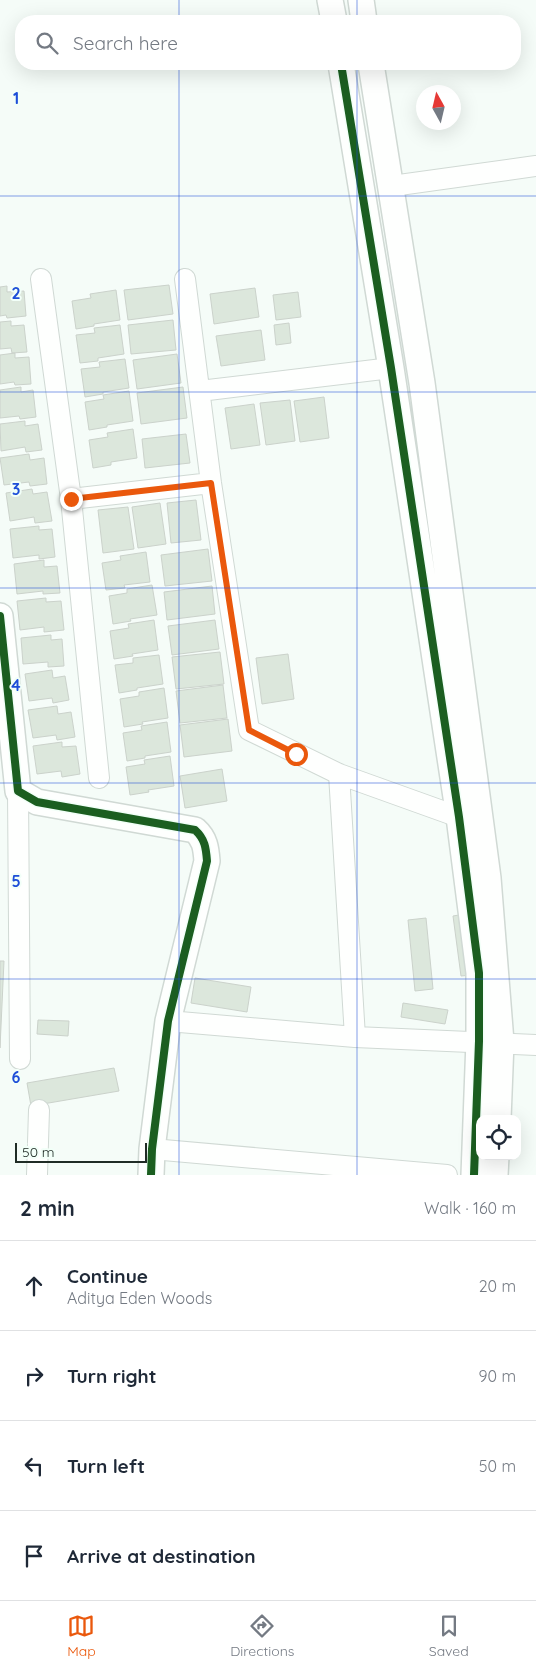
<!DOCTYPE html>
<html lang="en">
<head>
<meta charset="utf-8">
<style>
  :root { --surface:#fff; --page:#f2f2f3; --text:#1f2937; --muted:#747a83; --line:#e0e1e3; --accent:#ea580c }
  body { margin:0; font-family:Quicksand,sans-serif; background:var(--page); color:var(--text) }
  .controls { position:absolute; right:15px; bottom:15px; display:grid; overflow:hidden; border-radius:10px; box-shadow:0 5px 20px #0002 }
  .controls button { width:45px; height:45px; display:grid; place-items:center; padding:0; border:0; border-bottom:1px solid var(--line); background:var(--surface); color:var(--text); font:25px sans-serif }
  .compass { position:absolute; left:416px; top:85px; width:45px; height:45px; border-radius:50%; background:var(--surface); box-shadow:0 5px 20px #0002; rotate:352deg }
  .scale { position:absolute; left:15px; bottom:12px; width:132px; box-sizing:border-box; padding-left:5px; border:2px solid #202c26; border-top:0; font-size:14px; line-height:18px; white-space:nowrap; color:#202c26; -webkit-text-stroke:4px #f2fff8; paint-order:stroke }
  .stop { position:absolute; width:15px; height:15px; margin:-11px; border:4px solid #ea580c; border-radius:50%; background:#fff }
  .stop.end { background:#ea580c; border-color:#fff; box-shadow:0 1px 5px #0008 }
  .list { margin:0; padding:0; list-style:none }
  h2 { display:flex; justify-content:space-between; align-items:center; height:65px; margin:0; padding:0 20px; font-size:21px }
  h2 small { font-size:16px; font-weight:400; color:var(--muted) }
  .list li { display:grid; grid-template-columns:32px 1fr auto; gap:15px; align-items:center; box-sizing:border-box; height:90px; padding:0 20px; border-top:1px solid var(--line) }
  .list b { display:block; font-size:19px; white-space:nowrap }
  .list p { margin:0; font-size:16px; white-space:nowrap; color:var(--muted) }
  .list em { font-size:16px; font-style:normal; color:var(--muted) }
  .icon { flex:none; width:28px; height:28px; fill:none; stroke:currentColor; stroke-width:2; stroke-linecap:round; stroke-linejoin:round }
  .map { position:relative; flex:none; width:536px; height:1175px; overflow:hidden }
  .search { position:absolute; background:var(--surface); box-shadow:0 5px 20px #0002; left:15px; right:15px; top:15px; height:55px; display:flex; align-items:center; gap:12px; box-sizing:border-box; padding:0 18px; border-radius:20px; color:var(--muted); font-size:19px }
  .sheet { height:425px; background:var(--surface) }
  nav { display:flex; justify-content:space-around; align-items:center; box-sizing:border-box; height:70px; border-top:1px solid var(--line); background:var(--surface); font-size:14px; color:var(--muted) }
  nav a { display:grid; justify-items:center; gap:2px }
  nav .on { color:var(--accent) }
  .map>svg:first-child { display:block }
</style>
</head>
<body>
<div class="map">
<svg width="536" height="1175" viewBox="0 0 536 1175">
  <rect width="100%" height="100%" fill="#f5fcf8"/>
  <path fill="#dce7dc" stroke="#cbd2cb" d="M169,285L173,314L128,320L124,290Z
    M7,286V292L24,291L26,316L7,318L6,315L0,316V287Z
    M255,288L259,317L214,324L210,294Z
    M116,290L120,320L94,324V326L76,329L72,301L91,298L90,294Z
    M298,292L301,317L276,320L273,295Z
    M173,320L176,350L131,354L128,325Z
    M11,321V326L24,325L27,352L12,353L11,348L0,349V322Z
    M289,323L291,343L276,345L274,325Z
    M120,325L124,354L98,358V361L80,363L76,335L95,333L94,328Z
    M261,330L265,360L221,366L216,336Z
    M15,353V358L29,357L31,384L15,385L14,382L0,384V355Z
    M177,354L181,383L137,389L133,360Z
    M125,359L129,388L103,392V394L85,397L81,369L100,367L99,362Z
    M21,387V392L33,390L36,417L20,419L19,416L0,418V390Z
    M183,387L187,418L141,424L137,393Z
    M129,391L133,421L107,425V427L89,430L85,402L104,399L103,395Z
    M324,397L329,438L300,442L294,401Z
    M290,400L295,441L266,445L260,403Z
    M254,404L260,445L231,449L225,408Z
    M25,421V426L38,424L42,450L26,452L25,447L1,451L0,424Z
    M133,429L137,458L111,462V465L93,468L89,440L108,437L107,433Z
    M186,434L190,463L145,468L142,439Z
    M29,454L30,460L44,458L47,484L30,486L29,482L4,485L0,458Z
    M32,489L33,494L47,492L52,521L35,523L34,517L10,521L6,493Z
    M196,500L201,540L171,543L167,503Z
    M160,503L166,544L138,548L132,507Z
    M128,507L134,549L103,553L98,510Z
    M39,526V530L52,529L55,557L39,559V555L13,558L10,529Z
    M208,549L212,581L165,586L161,555Z
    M146,552L150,582L124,585L125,588L106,590L102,563L121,560L120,556Z
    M44,560V567L57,566L60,593L43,594V591L17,594L14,564Z
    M152,585L157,615L130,619L131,621L113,624L109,596L127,593V589Z
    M212,586L215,614L167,620L164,592Z
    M46,598V602L61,601L64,630L44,632V627L20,630L17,601Z
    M154,620L158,650L132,654L133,656L114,659L110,631L129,628L128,624Z
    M215,620L219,649L172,655L168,626Z
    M51,635V640L62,639L64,666L48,667V662L23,664L21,638Z
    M220,652L224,684L176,689L172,657Z
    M288,654L294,699L262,704L256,658Z
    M159,655L163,684L137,688V690L119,693L115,665L133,663V658Z
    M52,670L53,678L65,676L69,700L53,703L52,698L29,701L25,674Z
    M223,685L227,718L180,723L176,691Z
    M164,688L168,718L142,722L143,724L124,727L120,699L139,696V692Z
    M57,706L58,714L71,712L75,737L57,740L56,735L33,738L28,710Z
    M228,719L232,751L184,757L180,725Z
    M167,722L171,752L145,756V758L127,761L123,733L142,730L141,726Z
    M62,742V747L76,746L80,774L62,777L61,771L37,774L33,746Z
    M170,756L174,786L148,790L149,792L130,795L126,767L145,764L144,760Z
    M222,769L227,801L185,808L180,776Z
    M465,914L472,975L461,976L453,916Z
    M426,918L433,989L415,991L408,920Z
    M0,961H4L0,1048Z
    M195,978L251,987L247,1012L191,1003Z
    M403,1003L448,1010L445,1024L401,1017Z
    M38,1020L69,1021L68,1036L37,1034Z
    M114,1068L119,1091L31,1106L27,1083Z"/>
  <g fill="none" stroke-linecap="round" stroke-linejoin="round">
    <g stroke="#d0d9d4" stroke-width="22">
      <path id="minor" d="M392,186L536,166
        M41,279L71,499L99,778
        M185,279L211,483L249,730L339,774L470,821
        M200,391L391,368
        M71,499L211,483
        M339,774L355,1037
        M18,791L20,1059
        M168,1021L355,1037L536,1045
        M152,1149L447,1175
        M37,1175L39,1110"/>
    </g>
    <g stroke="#d0d9d4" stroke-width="28">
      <path id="tertiary" d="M330,0L334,21
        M361,0L364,21
        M341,64L391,368L459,817L479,973V1041L474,1175
        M371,64L422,383L488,878L501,1042L498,1119
        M0,616L18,791L37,802L195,830C205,839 206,848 207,861L168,1021L152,1149L151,1175
        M495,1175L496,1156"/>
    </g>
    <use href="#minor" stroke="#fefffe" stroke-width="20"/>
    <use href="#tertiary" stroke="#fefffe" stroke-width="25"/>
    <g stroke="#f2fff8" stroke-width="11">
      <path id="cycleway" d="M341,64L391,368L459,817L479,973V1041L474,1175
        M0,616L18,791L37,802L195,830C205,839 206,848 207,861L168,1021L152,1149L151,1175"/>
    </g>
    <use href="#cycleway" stroke="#1b5e20" stroke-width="8"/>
  </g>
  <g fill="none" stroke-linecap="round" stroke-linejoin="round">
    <path stroke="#ea580c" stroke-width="6" d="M71,499L211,483L249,730L296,754"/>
  </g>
  <path fill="none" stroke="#1d4ed8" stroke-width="1" stroke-opacity="0.55" d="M179,0V21M357,0V21M179,64V1175M357,64V1175M0,196H536M0,392H536M0,588H536M0,783H536M0,979H536"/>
  <g font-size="16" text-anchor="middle" font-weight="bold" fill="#1d4ed8" stroke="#f2fff8" stroke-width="4" stroke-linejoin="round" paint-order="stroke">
    <text x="16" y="104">1</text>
    <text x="16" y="299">2</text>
    <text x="16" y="495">3</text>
    <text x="16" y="691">4</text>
    <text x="16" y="887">5</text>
    <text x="16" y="1083">6</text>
  </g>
</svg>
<div class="controls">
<button><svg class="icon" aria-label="locate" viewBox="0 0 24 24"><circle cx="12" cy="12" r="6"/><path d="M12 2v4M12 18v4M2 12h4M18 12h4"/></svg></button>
</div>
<svg class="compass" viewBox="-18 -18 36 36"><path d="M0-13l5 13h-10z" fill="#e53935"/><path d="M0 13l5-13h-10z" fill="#747a83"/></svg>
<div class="scale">50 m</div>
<div class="stop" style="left:296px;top:754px"></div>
<div class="stop end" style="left:71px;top:499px"></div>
<div class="search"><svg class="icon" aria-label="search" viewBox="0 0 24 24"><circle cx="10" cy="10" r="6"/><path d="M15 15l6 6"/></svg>Search here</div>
</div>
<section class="sheet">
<h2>2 min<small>Walk · 160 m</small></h2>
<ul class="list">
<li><svg class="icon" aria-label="ahead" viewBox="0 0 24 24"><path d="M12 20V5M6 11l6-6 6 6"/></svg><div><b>Continue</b><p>Aditya Eden Woods</p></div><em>20 m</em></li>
<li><svg class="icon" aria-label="right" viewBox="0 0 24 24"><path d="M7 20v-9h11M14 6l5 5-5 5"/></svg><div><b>Turn right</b></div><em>90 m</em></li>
<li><svg class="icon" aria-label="left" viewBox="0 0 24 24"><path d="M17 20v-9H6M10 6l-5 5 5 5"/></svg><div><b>Turn left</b></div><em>50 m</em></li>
<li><svg class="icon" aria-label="arrive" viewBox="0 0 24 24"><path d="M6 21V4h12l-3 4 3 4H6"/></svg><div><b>Arrive at destination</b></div></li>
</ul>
</section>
<nav>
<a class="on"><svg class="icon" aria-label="map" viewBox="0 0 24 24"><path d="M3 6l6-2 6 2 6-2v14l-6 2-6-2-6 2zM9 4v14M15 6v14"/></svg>Map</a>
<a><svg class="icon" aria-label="directions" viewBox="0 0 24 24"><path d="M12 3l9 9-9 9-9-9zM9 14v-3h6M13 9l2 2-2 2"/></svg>Directions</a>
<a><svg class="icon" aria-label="saved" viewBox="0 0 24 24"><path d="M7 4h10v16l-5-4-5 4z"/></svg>Saved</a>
</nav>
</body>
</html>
